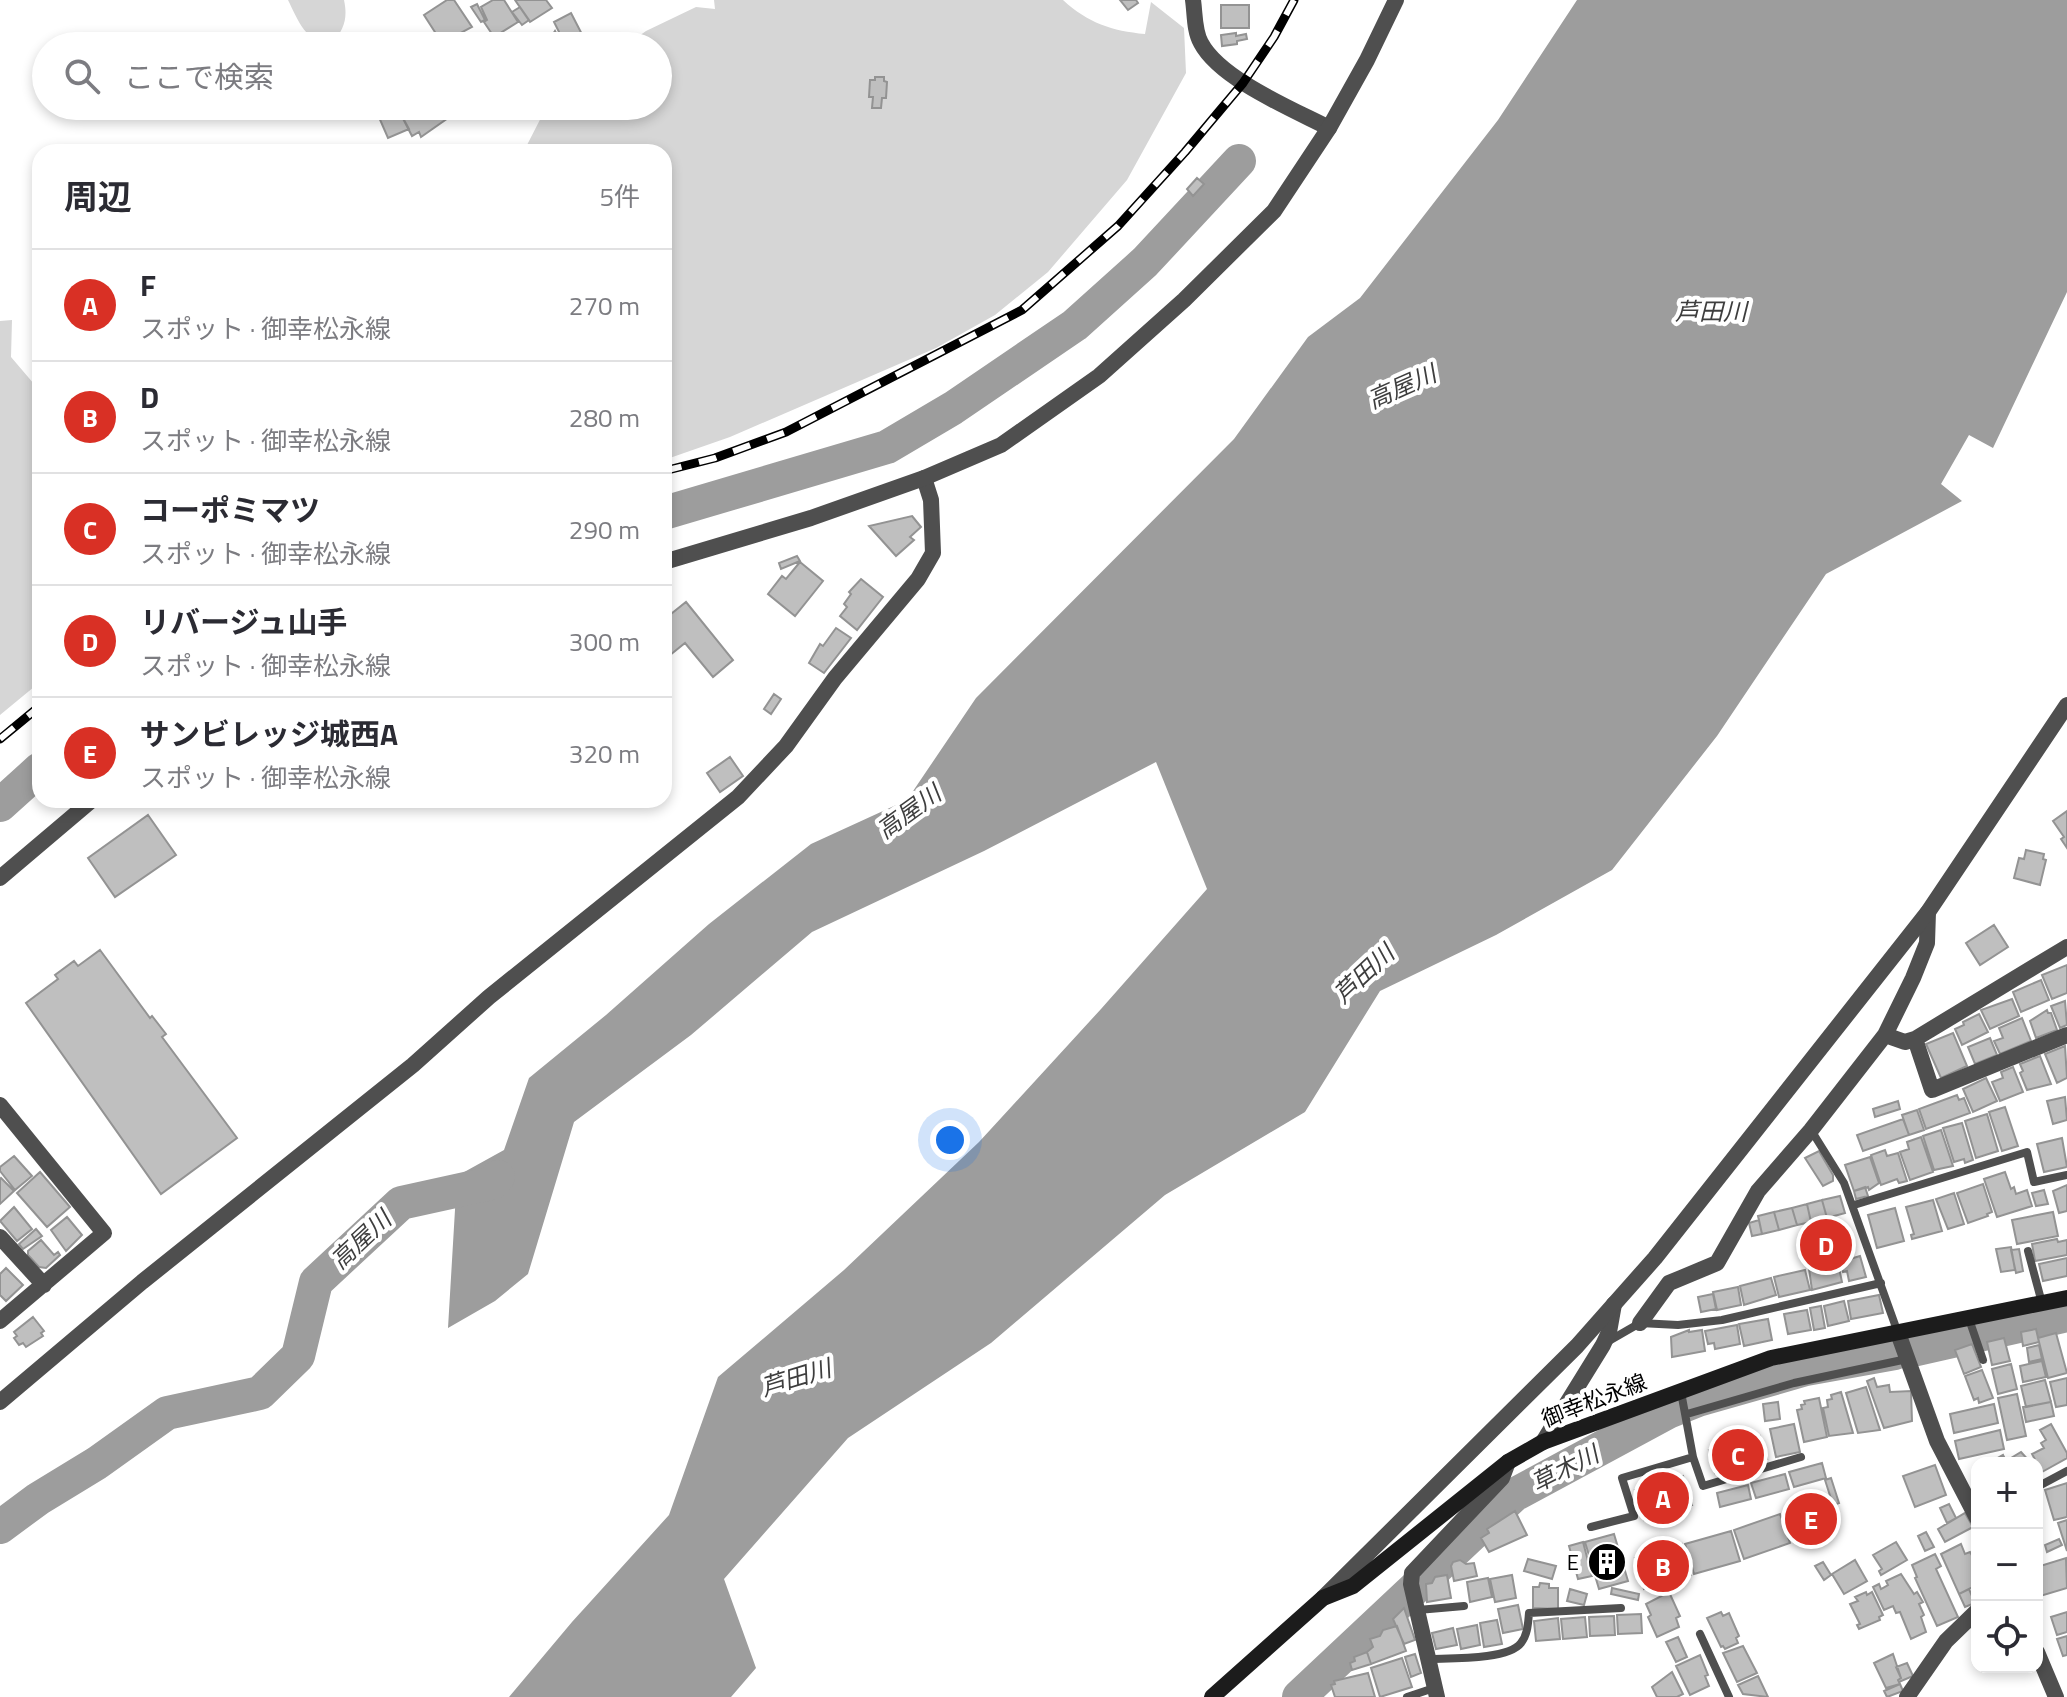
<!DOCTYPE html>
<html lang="ja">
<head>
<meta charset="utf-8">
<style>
  :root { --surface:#fff; --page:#f7f7f7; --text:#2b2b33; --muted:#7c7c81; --line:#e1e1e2; --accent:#d93025 }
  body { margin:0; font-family:"Titillium Web","Noto Sans JP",sans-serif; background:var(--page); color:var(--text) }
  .controls { position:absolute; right:24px; bottom:24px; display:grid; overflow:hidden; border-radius:16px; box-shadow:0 4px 12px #0003 }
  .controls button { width:72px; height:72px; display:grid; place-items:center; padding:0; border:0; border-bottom:2px solid var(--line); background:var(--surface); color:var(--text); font:40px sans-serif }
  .you { position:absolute; left:950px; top:1140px; width:28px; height:28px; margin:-20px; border:6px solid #fff; border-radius:50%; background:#1a73e8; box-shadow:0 0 0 12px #1a73e833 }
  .badge { display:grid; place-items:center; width:52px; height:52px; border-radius:50%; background:var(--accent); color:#fff; font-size:26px; font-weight:700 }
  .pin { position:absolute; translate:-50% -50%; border:4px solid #fff; box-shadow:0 2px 8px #0006 }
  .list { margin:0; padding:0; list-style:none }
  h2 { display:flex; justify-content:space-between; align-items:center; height:104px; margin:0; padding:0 32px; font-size:34px }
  h2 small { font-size:26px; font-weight:400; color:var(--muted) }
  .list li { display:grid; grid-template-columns:52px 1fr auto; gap:24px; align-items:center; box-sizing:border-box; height:112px; padding:0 32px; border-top:2px solid var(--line) }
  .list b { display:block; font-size:30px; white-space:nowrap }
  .list p { margin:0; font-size:26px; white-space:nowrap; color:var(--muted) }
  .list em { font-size:26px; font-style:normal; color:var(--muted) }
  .icon { flex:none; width:44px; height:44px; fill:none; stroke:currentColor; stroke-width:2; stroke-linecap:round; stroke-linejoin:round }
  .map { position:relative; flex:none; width:2067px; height:1697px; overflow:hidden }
  .search { position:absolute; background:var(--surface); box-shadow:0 4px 12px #0003; left:32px; top:32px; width:640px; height:88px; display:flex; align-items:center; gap:20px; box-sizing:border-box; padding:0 28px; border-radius:44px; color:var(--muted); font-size:30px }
  .panel { position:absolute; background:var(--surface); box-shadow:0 4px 12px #0003; left:32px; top:144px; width:640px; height:664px; border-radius:24px }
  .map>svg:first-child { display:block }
</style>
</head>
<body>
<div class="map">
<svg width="2067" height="1697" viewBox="0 0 2067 1697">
  <rect width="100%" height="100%" fill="#fff"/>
  <path fill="#d6d6d6" d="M288,0H344C348,19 344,29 332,44C306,44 298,20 288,0Z
    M714,0H1063C1088,23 1112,31 1145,34L1151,2L1184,28L1186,73L1127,180L1048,272L995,315L936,348L730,437L664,460V152H466L527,145L547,106H658V46H625L646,31L696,7L715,9Z
    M12,320L11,357L40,391V682L0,715V321Z"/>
  <path fill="#9d9d9d" d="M1577,0H2067V292L1993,448L1969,435L1941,484L1962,501L1826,574L1717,736L1612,870L1496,935L1380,991L1305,1112L1165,1195L991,1343L848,1438L724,1579L756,1668L731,1697H509L572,1622L669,1515L718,1377L844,1270L979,1142L1101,1009L1207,889L1156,762L984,851L812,932L691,1035L574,1122L528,1274L495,1301L448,1328L457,1176L504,1150L529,1078L606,1015L709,924L811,844L907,800L976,698L1234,439L1308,337L1360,298L1498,120Z"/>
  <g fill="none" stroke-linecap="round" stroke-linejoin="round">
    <path stroke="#9d9d9d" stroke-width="34" d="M664,513L887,447L953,408L1075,325L1145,262L1239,161
      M0,805L40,769
      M1913,1350L2067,1315
      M0,1527L38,1499L97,1463L167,1413L260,1393L298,1356L316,1282L401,1203L492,1183L498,1177
      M1299,1697L1514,1495L1668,1412L1698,1400L1806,1369L1895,1353"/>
  </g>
  <path fill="#bfbfbf" stroke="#939393" stroke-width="2" d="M447,0H454L472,27L442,43L424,15Z
    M493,0H504L518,22L494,37L484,22L487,20L481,7Z
    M515,0H546L552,8L530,22Z
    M1120,0H1136L1138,3L1128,10Z
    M477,4L485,20L481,22L471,7Z
    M1221,5H1249V28H1221Z
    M520,7L529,20L522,25L512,12Z
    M571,13L588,46H566L554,22Z
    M555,31L563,46H525L545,35L546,38L553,34Z
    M1236,33V36L1246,34L1247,39L1237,41V44L1222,46L1221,35Z
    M875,77H884V81L887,82L886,98H882L881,108H872L873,97H869L870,80H875Z
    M371,106H399L398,109L409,129L388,138L375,108Z
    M404,106H445L448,118L421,137L419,132L412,136L398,109Z
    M1197,178L1204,184L1193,196L1187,189Z
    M912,516L921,527L910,537L914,540L896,556L869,526Z
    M797,556L800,561L781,569L779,563Z
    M800,562L823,581L795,616L768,594L782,576L786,579Z
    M861,579L883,597L857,630L840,616L847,607L844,604L851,594L849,592Z
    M686,602L733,660L713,677L685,643L664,660V626L669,622L666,618Z
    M836,628L851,638L824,673L809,663L820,644L823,646Z
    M774,694L781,699L771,714L764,709Z
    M730,757L743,776L720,792L707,773Z
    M2067,811V848L2061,839L2064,837L2053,821Z
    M148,815L176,855L115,897L88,858Z
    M2026,850L2044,854L2043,859L2046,860L2040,885L2014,878L2019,858L2024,859Z
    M1994,925L2008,947L1980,965L1966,943Z
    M100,950L150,1018L152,1016L166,1034L162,1037L237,1138L161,1194L26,1003L58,979L55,975L74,961L78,966Z
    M2067,965V993L2052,999L2042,975Z
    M2041,980L2049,1000L2021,1012L2013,992Z
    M2012,999L2019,1016L1990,1029L1981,1010Z
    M2065,1001L2067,1025L2060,1028L2051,1006Z
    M2047,1010L2048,1013H2051L2057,1030L2036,1038L2030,1021Z
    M1979,1014L1988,1032L1962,1045L1955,1029L1964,1025L1963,1022Z
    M2022,1018L2031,1041L2000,1054L1994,1041L2003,1038L1999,1028Z
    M1953,1033L1967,1066L1941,1078L1926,1044Z
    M1990,1038L1997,1055L1975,1064L1968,1047Z
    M2065,1046L2067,1078L2057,1083L2045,1054Z
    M2040,1056L2051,1084L2027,1090L2020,1073L2023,1071L2020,1064Z
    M2013,1067L2023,1092L2000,1101L1992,1082L2003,1078L2001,1072Z
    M1986,1078L1997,1101L1973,1112L1963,1089Z
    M1957,1095L1959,1100L1964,1098L1970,1113L1926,1129L1919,1109Z
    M2065,1097L2067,1120L2053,1124L2047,1101Z
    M1898,1101L1900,1109L1875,1117L1873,1109Z
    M2005,1107L2018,1146L2002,1151L1989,1112Z
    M1917,1110L1924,1130L1909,1135L1902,1115Z
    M1987,1114L1998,1151L1976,1158L1965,1121Z
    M1903,1119L1909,1135L1863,1151L1857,1135Z
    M1962,1123L1973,1160L1965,1163L1964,1159L1954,1162L1943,1128Z
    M1941,1130L1953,1166L1934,1170L1923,1136Z
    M1921,1137L1933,1172L1910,1180L1900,1152L1909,1149L1907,1142Z
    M2062,1138L2067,1167L2044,1172L2037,1144Z
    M1885,1150L1887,1156L1898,1153L1907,1181L1899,1183L1897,1179L1881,1185L1871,1155Z
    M1819,1151L1833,1175V1181L1823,1186L1805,1158Z
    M14,1156L32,1176L15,1190L0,1171V1167Z
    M1870,1157L1879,1183L1869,1190L1868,1187L1854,1191L1845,1165Z
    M40,1172L70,1207L47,1227L17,1193Z
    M2005,1172L2011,1189L2014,1187L2016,1194L2027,1190L2032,1206L1997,1217L1984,1179Z
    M1,1178L14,1191L0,1204V1179Z
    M1983,1184L1992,1212L1987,1214L1988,1216L1968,1223L1957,1193Z
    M2067,1185V1211L2059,1213L2053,1191Z
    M1865,1187L1868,1196L1856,1199L1854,1191Z
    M2044,1190L2048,1204L2036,1206L2032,1193Z
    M1954,1193L1964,1224L1948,1229L1936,1199Z
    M1840,1196L1845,1213L1827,1218L1822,1200Z
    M1822,1200L1827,1218L1811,1222L1807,1204Z
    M1933,1200L1942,1231L1912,1239L1911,1235L1914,1234L1906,1207Z
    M1807,1204L1811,1222L1797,1225L1792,1208Z
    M14,1207L32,1229L17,1241L0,1221Z
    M1792,1208L1797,1225L1779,1230L1774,1212Z
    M1895,1208L1904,1241L1877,1248L1868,1215Z
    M1774,1212L1779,1230L1762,1234L1758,1216Z
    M2053,1212L2058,1236L2017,1244L2012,1220Z
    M67,1217L82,1235L66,1251L51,1230Z
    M1759,1220L1762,1234L1752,1236L1749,1223Z
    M1825,1226L1827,1232L1846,1227L1852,1252L1805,1263L1799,1238L1819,1234L1817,1229Z
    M36,1229L42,1236L23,1249L19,1244Z
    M2057,1239L2058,1242L2067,1240V1255L2035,1261L2032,1244Z
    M41,1240L54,1255L58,1252L60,1255L46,1268L39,1267L28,1255V1251Z
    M2011,1247L2015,1270L2001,1272L1996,1249Z
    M2019,1249L2023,1271L2016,1273L2011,1250Z
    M1860,1256L1866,1277L1849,1281L1847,1271L1843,1272L1840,1262Z
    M2067,1258V1276L2043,1281L2039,1264Z
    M1838,1263L1842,1282L1812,1290L1809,1269Z
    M6,1268L23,1285L6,1301L0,1295V1274Z
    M1805,1270L1810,1290L1779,1297L1774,1277Z
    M1771,1278L1776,1295L1744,1305L1740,1286Z
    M1738,1287L1741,1305L1717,1310L1713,1292Z
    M1713,1294L1716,1309L1701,1312L1698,1297Z
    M1879,1295L1883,1313L1851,1319L1848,1301Z
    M1844,1301L1849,1321L1828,1326L1824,1306Z
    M1821,1306L1825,1328L1814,1330L1810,1308Z
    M1807,1310L1811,1330L1788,1334L1784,1314Z
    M33,1317L44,1331L41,1333L43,1336L26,1347L23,1343L19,1345L14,1338L17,1336L14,1332Z
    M1768,1319L1772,1340L1744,1346L1739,1324Z
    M1737,1325L1740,1344L1715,1349L1714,1343L1708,1344L1705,1331Z
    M2036,1329L2039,1342L2023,1346L2021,1332Z
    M1689,1330V1332L1702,1330L1705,1351L1672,1357L1671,1337Z
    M2056,1333L2067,1373L2048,1378L2038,1338Z
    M2004,1338L2010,1361L1992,1365L1987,1342Z
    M1972,1344L1981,1367L1964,1374L1955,1350Z
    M2039,1345L2042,1359L2029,1362L2027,1348Z
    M2042,1361L2046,1377L2023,1382L2020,1366Z
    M2011,1364L2017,1389L1998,1394L1992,1369Z
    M1982,1370L1993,1398L1979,1403L1978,1398L1974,1400L1965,1376Z
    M1874,1378L1877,1387L1889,1385L1890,1392L1911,1391L1912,1421L1884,1428L1867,1381Z
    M2067,1378V1405L2056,1407L2050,1382Z
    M2045,1380L2051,1402L2026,1407L2021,1386Z
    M1866,1387L1880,1430L1858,1433L1846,1393Z
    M1841,1392L1853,1433L1829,1436L1823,1408L1828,1407L1827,1400L1832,1399L1831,1395Z
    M2017,1394L2026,1436L2007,1440L1998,1398Z
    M1819,1398L1827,1437L1804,1442L1797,1410L1802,1409L1801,1405L1805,1404L1804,1401Z
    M1778,1402L1780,1419L1765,1421L1763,1404Z
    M2051,1402L2054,1416L2026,1422L2023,1407Z
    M1994,1404L1998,1423L1954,1433L1950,1414Z
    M1794,1424L1800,1452L1776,1457L1770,1429Z
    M2051,1424L2067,1453V1458L2042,1472L2032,1454L2044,1448L2041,1443L2046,1440L2040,1430Z
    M2000,1430L2004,1449L1959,1459L1955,1441Z
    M1760,1436L1767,1459L1715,1473L1709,1450Z
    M2021,1452L2031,1463H1998L1996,1459L2003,1455L2006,1461Z
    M1822,1463L1826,1478L1794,1487L1789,1472Z
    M1935,1465L1946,1495L1915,1507L1903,1476Z
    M1785,1474L1789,1489L1756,1498L1751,1483Z
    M1683,1476L1692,1505L1644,1520L1635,1490Z
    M1831,1478L1839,1503L1833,1505L1825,1480Z
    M2067,1483V1517L2054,1520L2045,1490Z
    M1748,1485L1751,1499L1720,1507L1717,1493Z
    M1828,1497L1838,1526L1794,1542L1783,1513Z
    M1949,1504L1956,1518L1947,1523L1940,1508Z
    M1515,1511L1527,1535L1489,1552L1481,1538L1489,1533L1487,1529Z
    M1965,1513L1973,1527L1945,1542L1938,1529Z
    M1780,1514L1790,1543L1744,1559L1734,1530Z
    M2067,1520V1551L2058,1523Z
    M1731,1531L1740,1561L1694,1574L1685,1544Z
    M1926,1532L1934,1547L1925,1551L1918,1536Z
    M1614,1534L1628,1581L1599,1589L1585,1542Z
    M2059,1539L2062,1545L2047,1552L2045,1545Z
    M1583,1542L1592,1576L1578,1579L1569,1546Z
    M1896,1542L1907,1560L1881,1575L1879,1571L1882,1569L1873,1555Z
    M1682,1544L1691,1575L1644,1589L1635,1558Z
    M1961,1544L1965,1554L1970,1552L1977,1564V1585L1959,1594L1941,1554Z
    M1935,1554L1941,1566L1936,1569L1958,1617L1937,1626L1915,1578L1917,1577L1912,1565Z
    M2066,1558L2067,1588L2037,1597V1567Z
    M1528,1559L1556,1566L1552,1579L1524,1571Z
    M1460,1560L1466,1564L1474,1563L1477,1576L1454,1581L1451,1566L1453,1562Z
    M1855,1560L1867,1581L1844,1594L1832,1574Z
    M1823,1562L1831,1575L1824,1580L1815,1566Z
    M1901,1574L1914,1594L1917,1592L1923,1602L1919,1604L1924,1615L1921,1617L1926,1632L1911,1639L1900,1612L1896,1613L1893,1606L1884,1610L1873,1587L1879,1584L1881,1589L1888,1585L1886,1581Z
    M1447,1575L1451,1598L1427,1602L1426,1584L1432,1583L1435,1577Z
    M1512,1575L1516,1598L1495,1602L1490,1579Z
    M1488,1578L1492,1597L1470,1602L1467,1582Z
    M1540,1583L1549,1584V1588H1558V1609L1533,1608V1587H1539Z
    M1612,1588L1639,1594L1638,1600L1611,1594Z
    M1570,1589L1587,1594L1584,1605L1567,1601Z
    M1969,1589L1975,1603L1965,1607L1959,1594Z
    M1669,1592L1680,1616L1676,1618L1679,1627L1657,1637L1648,1617L1651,1615L1646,1604Z
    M1866,1592L1867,1595L1872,1592L1883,1615L1879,1617L1880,1620L1859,1629L1857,1625L1860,1624L1850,1604L1858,1601L1855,1597Z
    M1518,1605L1523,1629L1503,1633L1498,1609Z
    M1404,1608L1415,1640L1404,1644L1393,1619Z
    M1721,1612L1723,1616L1729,1613L1739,1636L1736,1638L1738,1643L1725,1649L1723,1646L1721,1647L1707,1618Z
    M2067,1612V1632L2057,1635L2051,1617Z
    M1641,1614L1642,1633L1618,1634L1617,1615Z
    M1614,1616L1615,1635L1590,1636L1589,1617Z
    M1585,1617L1587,1637L1563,1639L1561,1619Z
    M1558,1618L1560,1639L1536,1641L1534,1621Z
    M1497,1620L1502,1644L1484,1647L1480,1623Z
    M1477,1625L1480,1645L1461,1649L1457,1629Z
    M1397,1626L1406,1651L1371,1664L1367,1652L1373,1647L1370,1639L1380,1636L1383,1630Z
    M1453,1628L1457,1645L1436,1649L1432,1633Z
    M2067,1636V1655L2063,1656L2057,1639Z
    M1678,1637L1687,1657L1676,1662L1666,1642Z
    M1743,1646L1757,1673L1737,1682L1723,1653Z
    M1367,1652L1371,1664L1352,1670L1350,1663L1355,1661L1354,1657Z
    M1415,1654L1421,1673L1411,1677L1405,1657Z
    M1893,1654L1901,1678L1898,1680L1900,1684L1886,1688L1874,1663Z
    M1700,1655L1708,1675L1705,1676L1709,1686L1690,1695L1676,1666Z
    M1402,1658L1412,1687L1380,1697L1371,1668Z
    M1907,1663L1913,1676L1899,1682L1898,1680L1901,1678L1896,1667Z
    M1672,1672L1683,1694L1677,1697H1657L1652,1687Z
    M1368,1673L1375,1697H1335L1331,1685L1335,1684L1334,1681Z
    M1758,1676L1768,1697L1743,1694L1738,1685Z
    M1900,1684L1903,1691L1887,1697L1884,1691Z"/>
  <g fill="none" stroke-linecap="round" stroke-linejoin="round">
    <path stroke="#4f4f4f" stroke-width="8" d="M1811,1130L1844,1183L1898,1333
      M1854,1205L2027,1152L2034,1182L2067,1175
      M2028,1251L2042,1303
      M1969,1319L1983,1360
      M1607,1342L1640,1323L1678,1325L1722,1320L1881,1283
      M1681,1392L1693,1457L1703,1486L1801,1457
      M1687,1414L1794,1383L1907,1359
      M2037,1487L2067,1471
      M1591,1527L1634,1516L1622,1478L1693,1457
      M1418,1610L1464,1606
      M1700,1634L1729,1697
      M1429,1659C1451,1658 1508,1660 1521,1643C1528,1634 1528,1623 1529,1613L1621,1608
      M1407,1697L1434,1688"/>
    <path stroke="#4f4f4f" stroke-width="16" d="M1193,0C1195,13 1194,31 1201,43C1220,79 1292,109 1329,128
      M1885,1035L1905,1042L1915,1039L2067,947
      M1915,1039L1932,1090L2067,1035
      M0,1105L104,1233L0,1321
      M0,1237L44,1285
      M1640,1323L1669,1283L1717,1263L1758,1191L1811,1130L1885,1035L1913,978L1927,943L1928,912
      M1898,1333L1937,1441L1977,1518
      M0,1402L142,1282L413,1065L489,997L738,797L786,746L835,678L918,579L933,553L931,500L924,478
      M1543,1442L1603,1345L1609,1332L1614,1304
      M2037,1652L2056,1697
      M1437,1697L1411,1584L1412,1573L1502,1478L1508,1462
      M1907,1697L1946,1641L1977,1611"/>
    <path stroke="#4f4f4f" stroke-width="16" d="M664,562L811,518L924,478L1001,445L1099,376L1184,300L1274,211L1329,128L1367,60L1396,0
      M0,878L92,800
      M1323,1598L1577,1346L1655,1258L1928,912L2067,705"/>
    <path stroke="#1c1c1c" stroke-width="16" d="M1212,1697L1323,1598L1353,1586L1508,1462L1543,1442L1771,1358L2067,1298"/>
    <g stroke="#000" stroke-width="9">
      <path id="rail" d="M664,471L715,458L786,432L1022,310L1118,226L1185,152L1243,83L1274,37L1294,0
        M0,739L40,706"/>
    </g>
    <use href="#rail" stroke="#fff" stroke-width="6" stroke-dasharray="18" stroke-linecap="butt"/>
  </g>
  <defs>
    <g id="building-disc" transform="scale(2)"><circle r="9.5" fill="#000" stroke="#fff"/><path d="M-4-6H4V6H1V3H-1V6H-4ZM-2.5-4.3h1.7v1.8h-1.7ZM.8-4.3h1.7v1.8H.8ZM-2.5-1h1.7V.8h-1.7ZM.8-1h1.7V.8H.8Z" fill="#fff"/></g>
  </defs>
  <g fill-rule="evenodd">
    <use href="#building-disc" x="1607" y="1562"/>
  </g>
  <g text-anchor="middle" stroke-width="8" stroke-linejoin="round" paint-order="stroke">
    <g font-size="22" fill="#000" stroke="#fff">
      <text transform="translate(1594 1400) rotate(-21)" y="8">御幸松永線</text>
    </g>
    <g font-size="22" fill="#000" stroke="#fff" text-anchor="end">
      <text x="1579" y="1570">E</text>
    </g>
    <g font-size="24" font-style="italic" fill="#3e3e3e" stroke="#fff">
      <text x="1711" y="320">芦田川</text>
      <text transform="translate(1402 387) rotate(-24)" y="8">高屋川</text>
      <text transform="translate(909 812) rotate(-36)" y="8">高屋川</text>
      <text transform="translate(1364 974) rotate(-43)" y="8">芦田川</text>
      <text transform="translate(361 1240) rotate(-43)" y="8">高屋川</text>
      <text transform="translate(796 1378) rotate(-17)" y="8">芦田川</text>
      <text transform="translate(1565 1469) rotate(-27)" y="8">草木川</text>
    </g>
  </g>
</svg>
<div class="controls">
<button>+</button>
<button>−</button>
<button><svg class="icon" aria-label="locate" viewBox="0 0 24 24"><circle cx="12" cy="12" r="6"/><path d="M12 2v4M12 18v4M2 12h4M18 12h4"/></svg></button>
</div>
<div class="you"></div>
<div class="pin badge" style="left:1663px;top:1498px">A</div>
<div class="pin badge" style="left:1663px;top:1566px">B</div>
<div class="pin badge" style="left:1738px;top:1455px">C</div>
<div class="pin badge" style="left:1826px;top:1245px">D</div>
<div class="pin badge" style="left:1811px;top:1519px">E</div>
<div class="search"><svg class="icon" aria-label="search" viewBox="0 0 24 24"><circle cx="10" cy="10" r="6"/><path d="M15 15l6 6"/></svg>ここで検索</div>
<section class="panel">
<h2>周辺<small>5件</small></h2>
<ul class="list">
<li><span class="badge">A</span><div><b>F</b><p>スポット · 御幸松永線</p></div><em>270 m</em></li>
<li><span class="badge">B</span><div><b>D</b><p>スポット · 御幸松永線</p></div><em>280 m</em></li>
<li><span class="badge">C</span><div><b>コーポミマツ</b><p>スポット · 御幸松永線</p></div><em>290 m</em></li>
<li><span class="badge">D</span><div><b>リバージュ山手</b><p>スポット · 御幸松永線</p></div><em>300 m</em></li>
<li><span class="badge">E</span><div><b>サンビレッジ城西A</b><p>スポット · 御幸松永線</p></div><em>320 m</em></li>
</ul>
</section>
</div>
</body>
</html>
